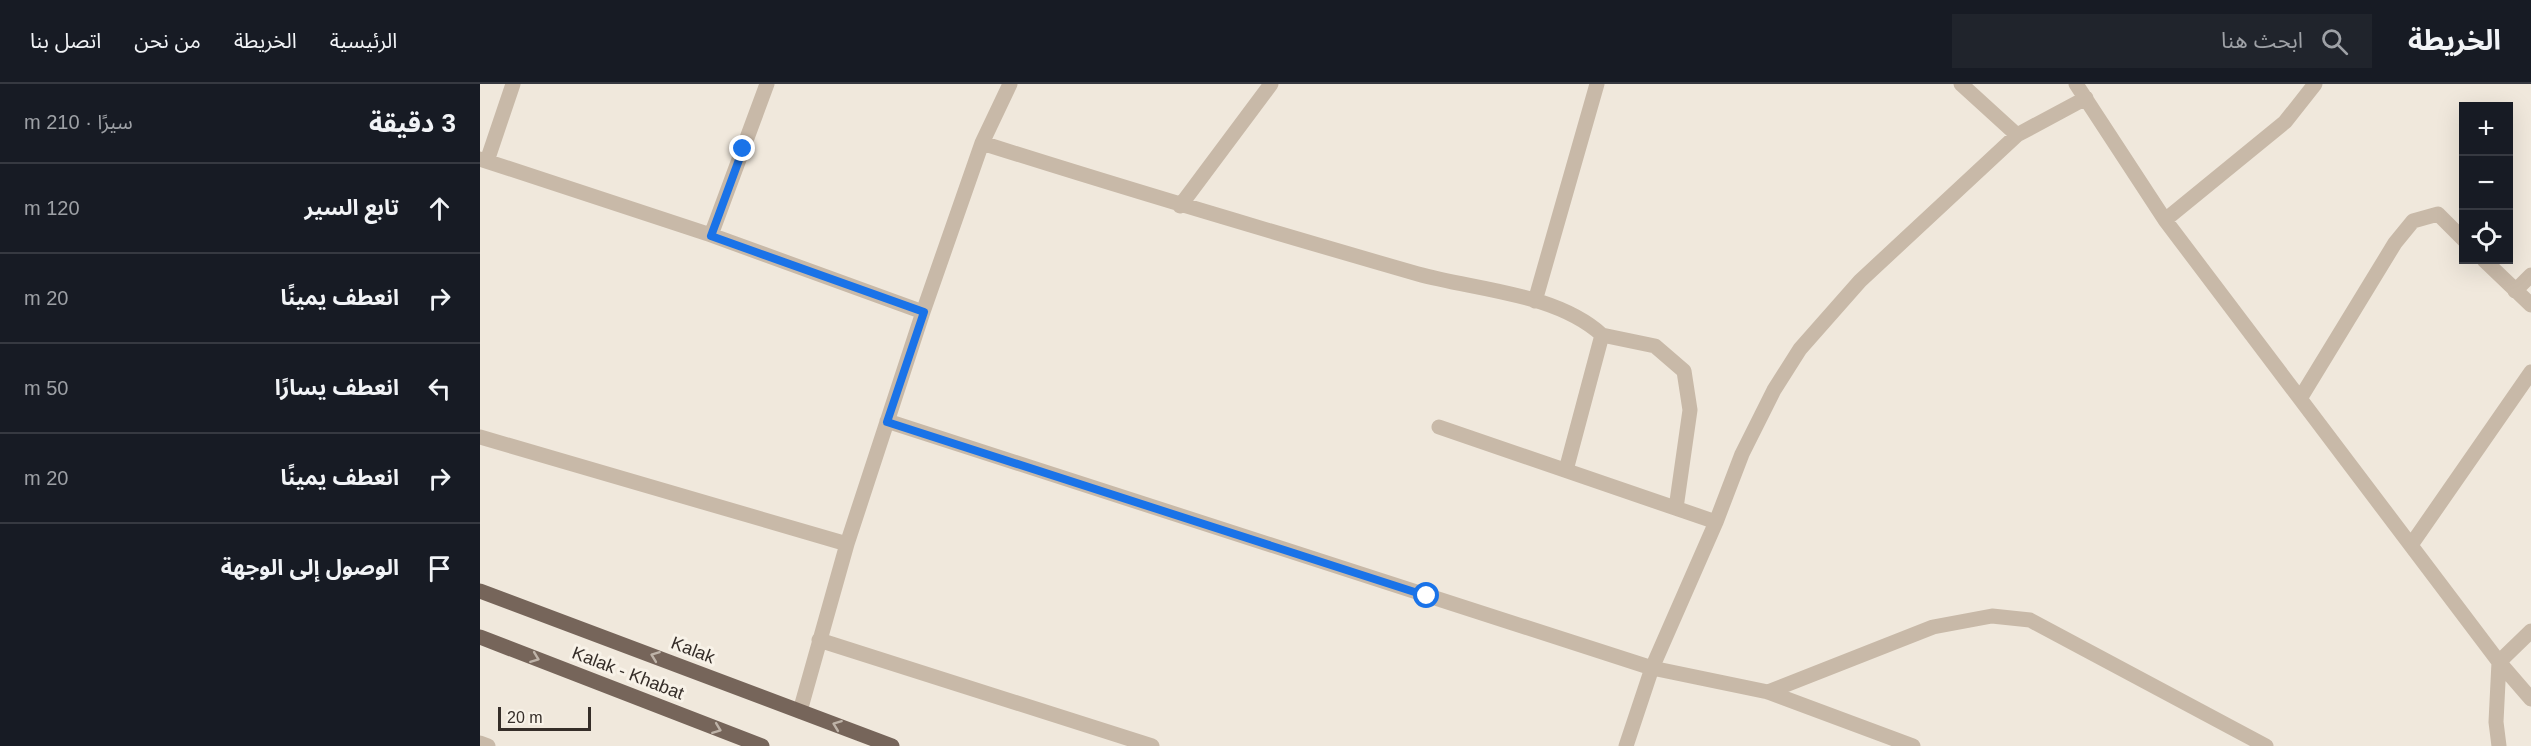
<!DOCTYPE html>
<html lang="ar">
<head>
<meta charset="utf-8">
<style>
  :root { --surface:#171b24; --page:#20242c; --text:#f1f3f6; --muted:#9ea1a6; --line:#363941 }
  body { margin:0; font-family:Arial,"Noto Sans Arabic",sans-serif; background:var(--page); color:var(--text); direction:rtl }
  .controls { position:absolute; right:18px; top:18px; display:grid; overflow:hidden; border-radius:0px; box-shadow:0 6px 24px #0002 }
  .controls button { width:54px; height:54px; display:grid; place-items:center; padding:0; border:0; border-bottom:2px solid var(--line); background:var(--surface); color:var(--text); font:30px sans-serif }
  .scale { position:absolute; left:18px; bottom:15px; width:93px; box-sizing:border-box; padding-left:6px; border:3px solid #352d28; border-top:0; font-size:16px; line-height:21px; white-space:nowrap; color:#352d28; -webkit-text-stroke:4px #f8f2e8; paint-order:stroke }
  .stop { position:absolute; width:18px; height:18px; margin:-14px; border:4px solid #1a73e8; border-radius:50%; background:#fff }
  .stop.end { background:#1a73e8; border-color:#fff; box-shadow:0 2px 6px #0008 }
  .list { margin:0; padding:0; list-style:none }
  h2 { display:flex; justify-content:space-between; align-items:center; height:78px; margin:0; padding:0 24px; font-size:26px }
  h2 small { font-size:20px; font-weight:400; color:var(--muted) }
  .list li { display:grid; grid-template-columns:39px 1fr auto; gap:18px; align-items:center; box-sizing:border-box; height:90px; padding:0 24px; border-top:2px solid var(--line) }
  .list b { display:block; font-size:22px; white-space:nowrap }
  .list em { font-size:20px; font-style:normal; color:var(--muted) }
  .icon { flex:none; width:33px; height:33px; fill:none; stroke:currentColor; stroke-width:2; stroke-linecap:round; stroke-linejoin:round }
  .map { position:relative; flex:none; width:2051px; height:662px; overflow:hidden; direction:ltr }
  header { display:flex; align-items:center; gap:36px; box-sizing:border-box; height:84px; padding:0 30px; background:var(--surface); border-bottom:2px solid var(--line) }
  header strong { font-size:28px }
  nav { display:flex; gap:33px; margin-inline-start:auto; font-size:21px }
  .search { width:420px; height:54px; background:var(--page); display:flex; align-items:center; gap:15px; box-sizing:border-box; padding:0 21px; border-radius:0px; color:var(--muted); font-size:22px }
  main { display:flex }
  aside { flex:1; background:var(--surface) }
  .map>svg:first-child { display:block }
</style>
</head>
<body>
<header>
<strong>الخريطة</strong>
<div class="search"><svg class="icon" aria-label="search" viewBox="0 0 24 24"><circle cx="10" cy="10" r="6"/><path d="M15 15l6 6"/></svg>ابحث هنا</div>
<nav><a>الرئيسية</a><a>الخريطة</a><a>من نحن</a><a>اتصل بنا</a></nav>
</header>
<main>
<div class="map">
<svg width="2051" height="662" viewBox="0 0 2051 662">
  <rect width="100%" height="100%" fill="#f0e8dc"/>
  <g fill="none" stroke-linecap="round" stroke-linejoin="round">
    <path stroke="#c8b9a8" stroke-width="15" d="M0,659L8,662"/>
    <path stroke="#c8b9a8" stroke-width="15" d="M1481,0L1537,51
      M1596,0L1685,136L2019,578L2051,615
      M502,59C647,105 792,148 938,190C996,206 1076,209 1122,251L1086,386
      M0,75L231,151L443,228
      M7,77L33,0
      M700,122L791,0
      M1685,136L1805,38L1835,0
      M231,151L287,0
      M2004,176L2051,221
      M2035,207L2051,191
      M1055,217L1117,0
      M1122,251L1175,262L1204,287L1210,326L1196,424
      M1821,313L1915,159L1933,137L1958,130L1984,156
      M407,337L1172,584L1288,608L1433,662
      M959,343L1236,438
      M0,353L367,460
      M1931,461L2051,288
      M339,556L672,662
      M1288,608L1453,543L1512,532L1550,536L1786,662
      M320,627L367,460L443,228L502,59L530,0
      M1146,662L1172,584L1236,438L1262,370L1294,306L1320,265L1380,197L1537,51L1606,14
      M2019,662L2016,638L2019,578L2051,547"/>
    <path stroke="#76655a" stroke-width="15" d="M0,507L412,662
      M0,553L282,662"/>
  </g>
  <defs><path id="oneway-chevron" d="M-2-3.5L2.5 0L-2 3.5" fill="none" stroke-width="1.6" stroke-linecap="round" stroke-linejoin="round" transform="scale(1.5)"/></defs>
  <g stroke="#beb3a8">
    <use href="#oneway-chevron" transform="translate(175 572) rotate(-159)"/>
    <use href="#oneway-chevron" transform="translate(55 574) rotate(21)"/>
    <use href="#oneway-chevron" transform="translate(357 641) rotate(-159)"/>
    <use href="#oneway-chevron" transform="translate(237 645) rotate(21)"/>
  </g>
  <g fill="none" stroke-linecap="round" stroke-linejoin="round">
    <path stroke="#1a73e8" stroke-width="8" d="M263,65L231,152L444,228L407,338L947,512"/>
  </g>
  <g text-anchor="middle" stroke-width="6" stroke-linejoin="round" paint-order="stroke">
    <g font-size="18" fill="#352d28" stroke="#f8f2e8">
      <text transform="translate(213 566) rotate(21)" y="6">Kalak</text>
      <text transform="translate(148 589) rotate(21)" y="6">Kalak - Khabat</text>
    </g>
  </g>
</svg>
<div class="controls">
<button>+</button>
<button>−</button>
<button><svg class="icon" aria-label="locate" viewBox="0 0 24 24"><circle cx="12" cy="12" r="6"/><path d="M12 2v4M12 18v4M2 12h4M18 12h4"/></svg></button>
</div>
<div class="scale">20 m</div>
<div class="stop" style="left:947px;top:512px"></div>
<div class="stop end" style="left:263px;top:65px"></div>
</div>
<aside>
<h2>3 دقيقة<small>سيرًا · 210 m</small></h2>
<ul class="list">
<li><svg class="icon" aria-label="ahead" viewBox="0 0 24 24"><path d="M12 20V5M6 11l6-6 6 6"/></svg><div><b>تابع السير</b></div><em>120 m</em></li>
<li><svg class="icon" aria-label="right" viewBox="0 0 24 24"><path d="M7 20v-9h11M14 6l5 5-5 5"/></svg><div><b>انعطف يمينًا</b></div><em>20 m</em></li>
<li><svg class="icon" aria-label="left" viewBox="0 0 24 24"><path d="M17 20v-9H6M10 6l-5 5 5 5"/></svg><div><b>انعطف يسارًا</b></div><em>50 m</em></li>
<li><svg class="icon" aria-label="right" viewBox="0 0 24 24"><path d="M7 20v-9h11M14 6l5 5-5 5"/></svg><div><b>انعطف يمينًا</b></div><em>20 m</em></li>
<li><svg class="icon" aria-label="arrive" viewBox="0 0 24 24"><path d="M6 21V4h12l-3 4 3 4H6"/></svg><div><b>الوصول إلى الوجهة</b></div></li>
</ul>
</aside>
</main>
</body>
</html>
